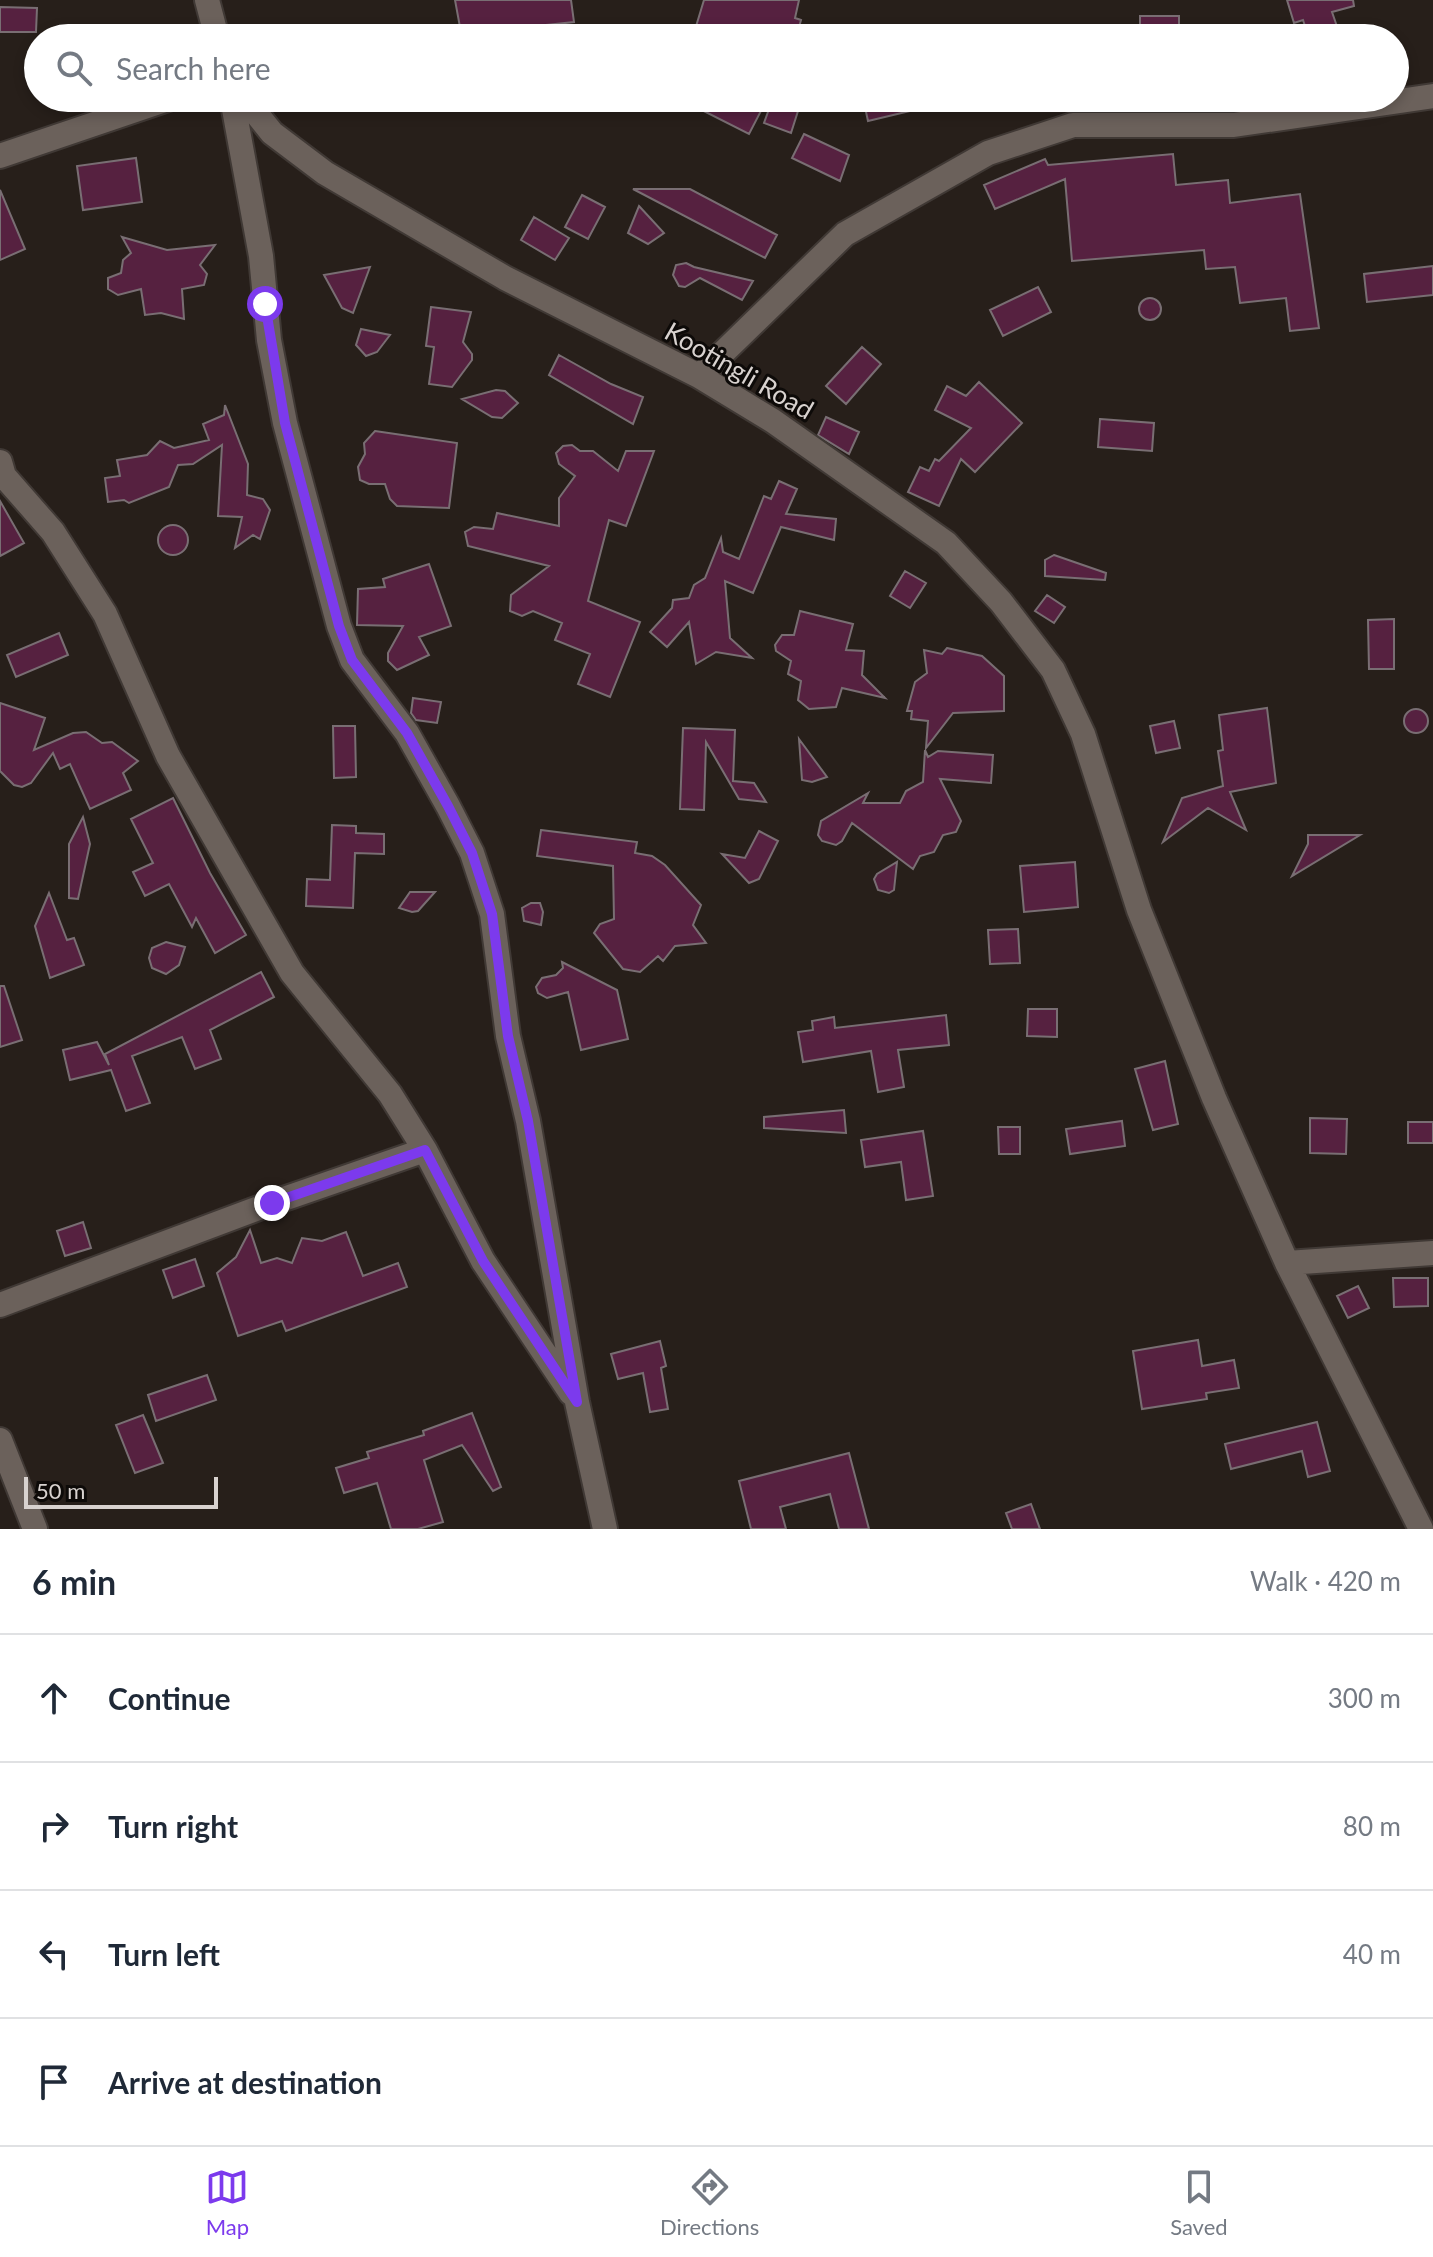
<!DOCTYPE html>
<html lang="en">
<head>
<meta charset="utf-8">
<style>
  :root { --surface:#fff; --page:#f2f2f3; --text:#1f2937; --muted:#747a83; --line:#e0e1e3; --accent:#7c3aed }
  body { margin:0; font-family:Lato,sans-serif; background:var(--page); color:var(--text) }
  .scale { position:absolute; left:24px; bottom:20px; width:194px; box-sizing:border-box; padding-left:8px; border:4px solid #d8d2cf; border-top:0; font-size:22px; line-height:28px; white-space:nowrap; color:#d8d2cf; -webkit-text-stroke:6px #0d0a08; paint-order:stroke }
  .stop { position:absolute; width:24px; height:24px; margin:-18px; border:6px solid #7c3aed; border-radius:50%; background:#fff }
  .stop.end { background:#7c3aed; border-color:#fff; box-shadow:0 2px 8px #0008 }
  .list { margin:0; padding:0; list-style:none }
  h2 { display:flex; justify-content:space-between; align-items:center; height:104px; margin:0; padding:0 32px; font-size:34px }
  h2 small { font-size:26px; font-weight:400; color:var(--muted) }
  .list li { display:grid; grid-template-columns:52px 1fr auto; gap:24px; align-items:center; box-sizing:border-box; height:128px; padding:0 32px; border-top:2px solid var(--line) }
  .list b { display:block; font-size:30px; white-space:nowrap }
  .list em { font-size:26px; font-style:normal; color:var(--muted) }
  .icon { flex:none; width:44px; height:44px; fill:none; stroke:currentColor; stroke-width:2; stroke-linecap:round; stroke-linejoin:round }
  .map { position:relative; flex:none; width:1433px; height:1529px; overflow:hidden }
  .search { position:absolute; background:var(--surface); box-shadow:0 4px 12px #0003; left:24px; right:24px; top:24px; height:88px; display:flex; align-items:center; gap:20px; box-sizing:border-box; padding:0 28px; border-radius:44px; color:var(--muted); font-size:30px }
  .sheet { height:616px; background:var(--surface) }
  nav { display:flex; justify-content:space-around; align-items:center; box-sizing:border-box; height:112px; border-top:2px solid var(--line); background:var(--surface); font-size:22px; color:var(--muted) }
  nav a { display:grid; justify-items:center; gap:4px }
  nav .on { color:var(--accent) }
  .map>svg:first-child { display:block }
</style>
</head>
<body>
<div class="map">
<svg width="1433" height="1529" viewBox="0 0 1433 1529">
  <rect width="100%" height="100%" fill="#271f1a"/>
  <path fill="#562140" stroke="#796e73" stroke-width="2" d="M455,0H571L574,22L488,31L489,38H462Z
    M704,0H799L795,18L801,20L796,38H713L694,33Z
    M1287,0H1353L1354,6L1332,12L1341,38H1309L1303,20L1294,23Z
    M0,7L37,8L36,32H0Z
    M1140,16H1179V38H1140Z
    M678,98H742L762,109L749,134Z
    M863,98H930L931,106L868,121Z
    M772,101L798,111L791,133L764,123Z
    M804,134L849,155L840,181L792,158Z
    M1173,154L1176,185L1228,180L1230,203L1300,194L1319,328L1290,331L1286,298L1240,303L1235,267L1206,269L1204,250L1072,261L1065,179L995,209L984,185L1045,159L1048,165Z
    M136,158L142,202L83,210L77,166Z
    M633,189H690L777,235L765,258Z
    M0,190L25,249L0,260Z
    M582,195L605,207L588,239L565,227Z
    M639,206L664,233L648,244L628,233Z
    M534,217L569,238L555,260L521,240Z
    M122,237L167,250L215,245L200,265L207,274L204,285L182,289L184,319L161,313L145,315L141,289L118,295L108,289V278L121,273L123,260L131,253Z
    M686,263L694,267L753,281L742,300L700,278L685,287L679,286L673,275L676,265Z
    M1433,266V295L1367,302L1364,274Z
    M370,267L353,313L342,308L324,275Z
    M1038,287L1051,312L1003,336L990,310Z
    M1139 309a11 11 0 1 1 22 0a11 11 0 1 1-22 0Z
    M431,307L471,312L463,342L472,354V360L452,387L429,384L434,347L426,346Z
    M361,329L390,335L377,352L366,356L356,345Z
    M862,347L881,364L846,404L826,386Z
    M559,355L611,384L643,397L633,424L549,375Z
    M979,382L1022,423L975,472L961,459L939,506L908,492L920,467L929,471L935,459L939,461L971,428L935,410L947,386L966,396Z
    M496,390L505,391L518,403L502,418L492,417L462,399Z
    M225,405L248,464L247,495L263,499L270,510L260,539L253,535L235,548L242,517L218,516L222,445L193,464L178,465L169,487L129,503L124,500L108,502L105,478L120,476L117,460L147,455L160,441L174,448L209,440L203,424L224,415Z
    M826,417L859,432L849,454L818,435Z
    M1100,419L1154,423L1152,451L1098,447Z
    M375,431L457,443L449,508L397,506L390,499L385,484H369L360,480L358,467L365,454L364,443Z
    M572,445L580,451H593L618,471L626,451H654L626,526L609,520L588,601L640,622L610,697L578,684L590,654L555,640L562,623L533,611L522,616L510,611L511,595L549,566L468,546L465,532L474,527L493,529L497,513L559,526V498L575,476L559,464L556,453L563,446Z
    M779,481L797,489L786,514L836,519L834,540L781,527L753,593L725,581L730,638L752,658L716,652L696,664L689,622L667,647L650,632L672,608L673,600L689,598L694,585L705,578L721,538L723,552L739,559L764,496L771,499Z
    M0,501L24,543L0,556Z
    M158 540a15 15 0 1 1 30 0a15 15 0 1 1-30 0Z
    M1054,555L1106,573L1105,580L1045,576V560Z
    M429,564L451,626L419,637L429,655L397,670L388,661V653L403,626L357,625L358,589L385,587L383,579Z
    M905,571L926,583L910,608L890,596Z
    M1047,595L1065,607L1054,623L1035,611Z
    M800,611L853,624L846,650L864,651L862,675L885,698L842,688L836,707L809,709L798,700L801,681L788,674L791,661L776,651L775,645L782,635H794Z
    M1394,619V669H1369L1368,620Z
    M59,633L68,655L16,677L7,655Z
    M947,648L982,656L1004,676V711L953,713L926,748L928,721L911,719L912,711H907L915,682L927,673L924,650L942,654Z
    M413,698L441,702L437,723L416,720L411,713Z
    M0,703L45,718L34,750L73,733L86,732L102,743L112,742L138,761L123,773L131,790L90,809L70,764L60,769L53,753L31,783L22,787L14,785L0,771Z
    M1267,708L1276,783L1230,792L1246,830L1208,808L1163,842L1182,798L1223,786L1218,751L1223,750L1219,715Z
    M1404 721a12 12 0 1 1 24 0a12 12 0 1 1-24 0Z
    M1174,721L1180,748L1156,753L1150,726Z
    M333,726H355L356,777L334,778Z
    M683,728L735,730L733,781L754,783L766,802L739,799L706,742L704,810L680,809Z
    M799,739L827,777L812,782L802,780Z
    M925,750L928,757L938,751L993,755L991,783L940,779L961,821L956,832L943,835L934,852L920,856L913,869L852,823L842,841L836,845L822,841L818,835L821,821L868,793L863,803H900L906,791L923,782Z
    M173,798L210,873L246,935L215,953L196,918L192,927L169,884L145,896L133,872L153,863L131,819Z
    M83,817L90,844L78,899L69,898V844Z
    M332,825L356,826V833L384,834V854L355,853L353,908L306,906L307,879L330,880Z
    M541,830L637,842L635,853L652,856L665,865L701,905L693,925L706,943L675,946L663,961L658,956L640,972L623,969L594,933L600,924L614,919L613,866L537,856Z
    M759,831L778,841L759,879L749,883L722,854L745,858Z
    M1308,835H1360L1292,876L1308,844Z
    M897,862L894,890L889,893L878,890L874,879L877,874Z
    M1075,862L1078,907L1024,912L1020,866Z
    M410,892H435L418,911L412,912L399,908Z
    M49,893L67,940L74,938L84,965L50,978L35,926Z
    M531,903H540L543,912L541,925L524,921L522,908Z
    M1018,929L1020,963L990,964L988,930Z
    M166,942L185,947L179,965L166,974L152,968L149,958L152,948Z
    M562,962L617,990L628,1039L581,1050L568,992L547,998L538,993L536,987L542,978L556,975L563,968Z
    M261,972L274,997L210,1030L221,1059L195,1069L182,1037L132,1056L150,1103L126,1111L111,1070L70,1080L63,1050L97,1042L109,1065L105,1054Z
    M0,986H4L22,1040L0,1047Z
    M1028,1009H1057V1037L1027,1036Z
    M946,1015L949,1045L898,1050L904,1087L878,1092L871,1051L803,1062L798,1032L813,1030L812,1021L834,1017L835,1028Z
    M1165,1061L1178,1124L1153,1130L1135,1069Z
    M844,1110L846,1133L764,1128V1117Z
    M1310,1118L1347,1119L1346,1154L1310,1153Z
    M1122,1121L1125,1146L1070,1154L1066,1129Z
    M1408,1122H1433V1143H1408Z
    M998,1127H1020V1154H999Z
    M923,1131L933,1196L906,1200L901,1162L865,1167L861,1140Z
    M83,1222L91,1248L65,1256L57,1231Z
    M250,1230L261,1263L277,1258L292,1263L302,1238L322,1241L346,1232L363,1276L398,1263L407,1287L286,1331L282,1321L238,1336L217,1273L236,1257Z
    M195,1259L204,1286L173,1298L163,1270Z
    M1393,1278H1428V1306L1394,1307Z
    M1358,1286L1369,1308L1348,1318L1337,1296Z
    M1198,1340L1202,1366L1234,1360L1239,1388L1206,1393L1207,1399L1142,1409L1133,1351Z
    M660,1341L666,1366L661,1368L668,1409L650,1412L643,1373L618,1379L611,1354Z
    M207,1375L216,1400L156,1421L148,1395Z
    M472,1413L501,1487L493,1491L462,1445L424,1460L443,1522L418,1529H391L377,1483L344,1493L336,1468L369,1458L367,1452L424,1435L423,1431Z
    M143,1415L163,1463L135,1473L116,1425Z
    M1317,1422L1330,1471L1308,1477L1302,1451L1231,1469L1225,1444Z
    M849,1453L869,1529H839L830,1494L780,1507L786,1529H751L739,1481Z
    M1031,1504L1040,1529H1012L1006,1513Z"/>
  <g fill="none" stroke-linecap="round" stroke-linejoin="round">
    <g stroke="#403935" stroke-width="28">
      <path id="minor" d="M207,0L217,38
        M232,98L261,256L269,340L285,423L339,626L352,660L407,733L448,806L472,853L492,914L508,1036L528,1121L577,1402L605,1529
        M244,98L272,133L325,173L505,278L699,376L773,421L946,543L1001,602L1053,670L1083,734L1139,910L1214,1098L1287,1263L1421,1529
        M0,156L171,98
        M699,376L845,234L988,153L1073,125H1234L1433,96
        M0,462L4,476L53,532L105,614L168,756L292,973L390,1094L425,1150L483,1261L571,1393
        M1287,1263L1433,1253
        M0,1305L272,1203L425,1150
        M0,1440L35,1529"/>
    </g>
    <use href="#minor" stroke="#6b615b" stroke-width="24"/>
  </g>
  <g fill="none" stroke-linecap="round" stroke-linejoin="round">
    <path stroke="#7c3aed" stroke-width="10" d="M265,304L285,423L339,626L352,660L407,733L448,806L472,853L492,914L508,1036L528,1121L577,1402L483,1261L425,1150L272,1203"/>
  </g>
  <g text-anchor="middle" stroke-width="6" stroke-linejoin="round" paint-order="stroke">
    <g font-size="26" fill="#d8d2cf" stroke="#0d0a08">
      <text transform="translate(739 371) rotate(30)" y="9">Kootingli Road</text>
    </g>
  </g>
</svg>
<div class="scale">50 m</div>
<div class="stop" style="left:265px;top:304px"></div>
<div class="stop end" style="left:272px;top:1203px"></div>
<div class="search"><svg class="icon" aria-label="search" viewBox="0 0 24 24"><circle cx="10" cy="10" r="6"/><path d="M15 15l6 6"/></svg>Search here</div>
</div>
<section class="sheet">
<h2>6 min<small>Walk · 420 m</small></h2>
<ul class="list">
<li><svg class="icon" aria-label="ahead" viewBox="0 0 24 24"><path d="M12 20V5M6 11l6-6 6 6"/></svg><div><b>Continue</b></div><em>300 m</em></li>
<li><svg class="icon" aria-label="right" viewBox="0 0 24 24"><path d="M7 20v-9h11M14 6l5 5-5 5"/></svg><div><b>Turn right</b></div><em>80 m</em></li>
<li><svg class="icon" aria-label="left" viewBox="0 0 24 24"><path d="M17 20v-9H6M10 6l-5 5 5 5"/></svg><div><b>Turn left</b></div><em>40 m</em></li>
<li><svg class="icon" aria-label="arrive" viewBox="0 0 24 24"><path d="M6 21V4h12l-3 4 3 4H6"/></svg><div><b>Arrive at destination</b></div></li>
</ul>
</section>
<nav>
<a class="on"><svg class="icon" aria-label="map" viewBox="0 0 24 24"><path d="M3 6l6-2 6 2 6-2v14l-6 2-6-2-6 2zM9 4v14M15 6v14"/></svg>Map</a>
<a><svg class="icon" aria-label="directions" viewBox="0 0 24 24"><path d="M12 3l9 9-9 9-9-9zM9 14v-3h6M13 9l2 2-2 2"/></svg>Directions</a>
<a><svg class="icon" aria-label="saved" viewBox="0 0 24 24"><path d="M7 4h10v16l-5-4-5 4z"/></svg>Saved</a>
</nav>
</body>
</html>
